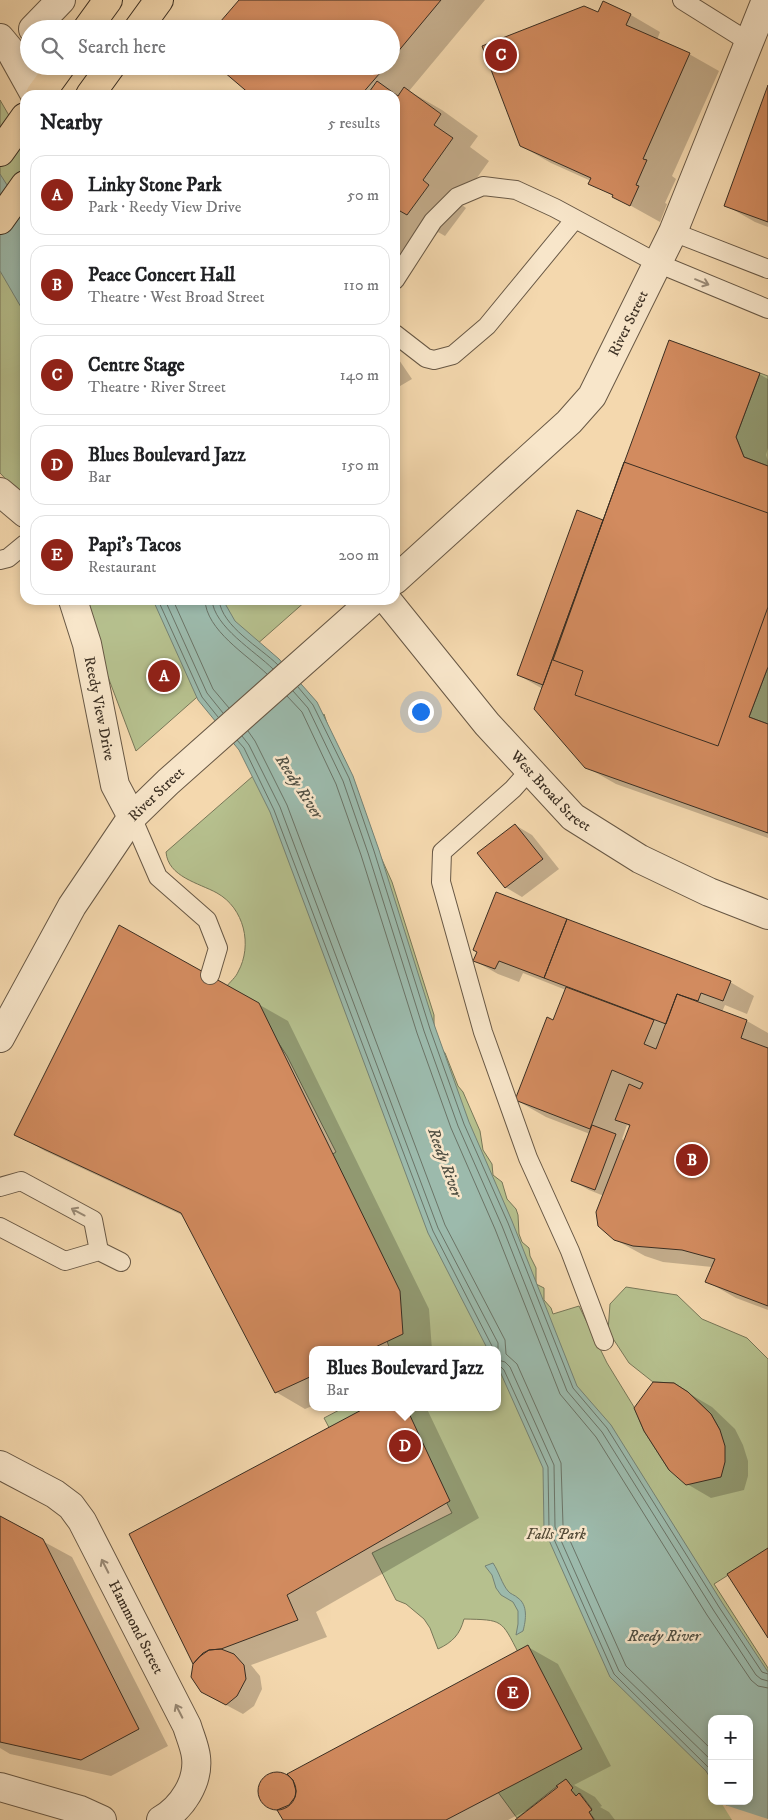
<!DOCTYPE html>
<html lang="en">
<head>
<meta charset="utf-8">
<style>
  :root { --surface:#fff; --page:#f6f6f6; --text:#202124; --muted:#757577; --line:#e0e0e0; --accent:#8f2418 }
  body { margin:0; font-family:"IM FELL DW Pica",serif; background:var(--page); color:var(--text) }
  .controls { position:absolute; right:15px; bottom:15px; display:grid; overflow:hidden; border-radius:10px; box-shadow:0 2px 8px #0003 }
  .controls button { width:45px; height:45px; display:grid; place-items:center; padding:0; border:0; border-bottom:1px solid var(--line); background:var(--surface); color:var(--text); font:25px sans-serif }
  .you { position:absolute; left:420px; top:711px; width:18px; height:18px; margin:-12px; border:4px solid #fff; border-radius:50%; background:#1a73e8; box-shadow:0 0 0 8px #1a73e833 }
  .badge { display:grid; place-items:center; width:32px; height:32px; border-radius:50%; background:var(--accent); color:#fff; font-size:16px; font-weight:700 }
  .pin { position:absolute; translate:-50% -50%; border:2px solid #fff; box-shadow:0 1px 5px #0006 }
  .popup { position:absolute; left:309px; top:1346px; width:192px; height:65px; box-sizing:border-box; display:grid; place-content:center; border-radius:10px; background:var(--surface); filter:drop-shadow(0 1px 4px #0005); font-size:16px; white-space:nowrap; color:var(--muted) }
  .popup b { font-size:19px; color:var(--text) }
  .popup::after { content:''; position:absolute; left:50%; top:100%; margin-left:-10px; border:10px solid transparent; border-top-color:var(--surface) }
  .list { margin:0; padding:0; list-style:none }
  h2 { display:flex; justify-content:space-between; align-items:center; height:65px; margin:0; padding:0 20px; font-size:21px }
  h2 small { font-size:16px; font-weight:400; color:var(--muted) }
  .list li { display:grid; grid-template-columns:32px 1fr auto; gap:15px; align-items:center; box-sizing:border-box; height:80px; margin:0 10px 10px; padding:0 10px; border:1px solid var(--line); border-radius:15px }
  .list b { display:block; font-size:19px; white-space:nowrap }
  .list p { margin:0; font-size:16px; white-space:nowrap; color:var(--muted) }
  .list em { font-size:16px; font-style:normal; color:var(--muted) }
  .icon { flex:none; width:28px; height:28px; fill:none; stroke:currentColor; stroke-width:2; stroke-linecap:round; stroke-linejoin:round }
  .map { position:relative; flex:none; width:768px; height:1820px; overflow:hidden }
  .search { position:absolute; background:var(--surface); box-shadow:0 2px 8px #0003; left:20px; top:20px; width:380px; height:55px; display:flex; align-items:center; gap:12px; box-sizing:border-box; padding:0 18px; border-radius:28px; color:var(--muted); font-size:19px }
  .panel { position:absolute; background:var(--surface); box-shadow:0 2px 8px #0003; left:20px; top:90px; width:380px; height:515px; border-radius:15px }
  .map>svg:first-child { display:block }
</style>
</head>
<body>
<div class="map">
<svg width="768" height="1820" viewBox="0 0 768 1820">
  <rect width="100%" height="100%" fill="#f4d8ae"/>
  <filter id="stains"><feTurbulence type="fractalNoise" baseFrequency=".004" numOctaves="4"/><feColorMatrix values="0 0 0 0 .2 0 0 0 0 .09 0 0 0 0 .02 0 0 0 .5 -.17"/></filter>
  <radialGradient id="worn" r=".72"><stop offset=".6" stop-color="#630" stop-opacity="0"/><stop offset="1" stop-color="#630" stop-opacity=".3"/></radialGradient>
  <path fill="#b6c08e" stroke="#787758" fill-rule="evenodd" d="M0,100L25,143V499L0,473Z
    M760,373L768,376V466L744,457L736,437Z
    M79,600H307L136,751Z
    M768,667V724L749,717Z
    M324,714L344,775L392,882L434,1015V1036L437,1044L445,1053L458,1086L463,1092L480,1131L483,1150L492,1164L493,1175L502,1182L507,1199L516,1209L518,1215L519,1234L522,1242L529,1248L530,1256L536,1268V1284L544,1288V1300L551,1308L553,1314L579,1306L607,1363L634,1407L644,1431L669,1470L720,1430L711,1414L688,1392L674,1383L653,1382L629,1363L608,1331L610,1304L626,1287L677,1295L702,1319L747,1338L768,1359V1550L714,1584L768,1668V1820H595L589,1812L592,1809L580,1793L576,1796L571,1790L573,1788L566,1779L517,1818L492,1784L519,1654C501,1619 503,1620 464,1619C460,1634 453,1642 438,1649L430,1628L424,1619L406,1604L396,1600L372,1553L452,1513L397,1407H498V1350H390L326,1158L336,1152L287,1056L270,1030L226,987C230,982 236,977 238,972C253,945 244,908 217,893C199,883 168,877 166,852ZM712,1719H749V1801H712Z
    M345,1407H391L334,1437L324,1418Z"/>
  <path fill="#9cbaac" stroke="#758275" d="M0,174L25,213V314L0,271Z
    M153,600H223L235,621L279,659L317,702L353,776L379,850L435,1027L469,1122L512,1221L577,1386L611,1425L723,1604L768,1672V1820H735L724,1801H749V1719H712V1781L706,1771L610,1677L544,1529L543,1468L498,1367V1350H488L428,1233L270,812L239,750L198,700Z
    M493,1563C499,1572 502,1584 508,1591C510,1594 515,1595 518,1598C528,1605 526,1620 523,1631L516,1635L518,1624V1611L513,1602L501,1595L496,1588L492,1575L485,1566Z"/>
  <path fill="#f4d8ae" d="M722,1804L768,1819V1820H732Z"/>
  <path fill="#0003" fill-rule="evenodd" d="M241,0H485L409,91L442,110L478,136L470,147L489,161L459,203L466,208L445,236L438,232L395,291V95H253L219,66H391V29Z
    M604,2L631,15L660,32L657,40L689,54L719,71L672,176L676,179L665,203L667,204L660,222L590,183L591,181L551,163L521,146Z
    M768,89V227L755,222L725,205Z
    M395,354L412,379L395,389Z
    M759,374L768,379V448L766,455L768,461V838L616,784L586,767L543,689L518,675L602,521L604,522Z
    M515,825L532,835L559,869L522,897L505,887Z
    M496,893L730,982L754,996L747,1014L725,1005L722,1012L747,1021L768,1033V1310L736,1298L706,1281L712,1267L663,1262L645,1256L614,1239L604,1196L589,1190L573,1181L590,1134L546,1117L516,1100L554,1021L566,990L523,973L519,982L498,974L475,961ZM627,1125L630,1127L625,1141L622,1139Z
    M258,1004L288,1021L429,1309L432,1350H312V1406L305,1409L276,1392L184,1216L45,1151L16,1134Z
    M673,1384L712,1407L735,1429L743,1445L748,1461V1476L744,1490L711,1498L687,1484Z
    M370,1407H425L427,1409L479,1518L316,1612L327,1637L251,1665L260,1676L262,1689L254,1706L243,1714L202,1692L194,1664Z
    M0,1518L72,1557L168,1746L111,1776L10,1754L0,1748Z
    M528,1647L558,1664L611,1766L574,1785L595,1797L602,1806L600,1807L609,1812L615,1820H517L530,1810L529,1809L508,1820H284L280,1812L263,1800L260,1795L262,1784L269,1775L281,1774L291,1779Z"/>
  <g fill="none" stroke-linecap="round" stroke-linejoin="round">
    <path stroke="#6b7467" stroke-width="1" d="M158,600L202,697L218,717
      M165,600L207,693L223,713
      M173,600L213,689L229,708
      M205,600C206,630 247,655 267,674
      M212,600C214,627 255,651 273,669
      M219,600C222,627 260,647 278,665
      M298,687L313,705L349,778L374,851L430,1029L464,1124L508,1223L573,1388L607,1428L719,1607L762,1672L768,1674
      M293,691L308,708L343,781L368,853L424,1031L458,1126L502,1226L567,1391L602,1432L714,1611L756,1675L761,1679L768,1681
      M287,696L302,712L336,784L361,855L417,1033L451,1128L495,1229L560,1394L596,1437L707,1615L751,1680L758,1686L768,1688
      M248,731L255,741L287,805L445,1225L505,1340L506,1354L517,1364L561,1463L563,1525L626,1666L712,1750
      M242,736L249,745L280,807L438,1228L498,1343V1354
      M237,740L244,748L274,810L433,1231L492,1346L493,1350
      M498,1360L505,1362L510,1367L554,1465L555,1527L619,1671L712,1761
      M498,1367H501L504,1370L548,1467L549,1528L614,1674L712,1771"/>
  </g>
  <path fill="#d28b5f" stroke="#3a2e22" d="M239,0H441L391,60V29H214Z
    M603,1L631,14L626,25L690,53L643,159L647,160L636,185L639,186L630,206L612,197L613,195L588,184L591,178L520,146L482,46L584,6L598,12Z
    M217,66H386L361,95H251Z
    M377,81L398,96L404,87L441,114L434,125L453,138L423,180L429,185L407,215L400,211L395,218V95H367Z
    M768,85V222L724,206Z
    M669,340L760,373L736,437L744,457L768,466V667L749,717L768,724V833L585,768L534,709Z
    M624,462L768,513V607L718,746L575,695L583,671L553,660Z
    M577,510L603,520L543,685L517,675Z
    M515,824L543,859L505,888L477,853Z
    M496,892L567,919L544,978L499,961L495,969L473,961L477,952L473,950Z
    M567,919L731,981L723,1001L701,993L698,1001L677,994L666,1024L544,978Z
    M119,925L259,1003L400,1291L403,1334L369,1350H312V1376L275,1393L181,1213L14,1135Z
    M566,987L654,1020L644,1044L656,1049L677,994L747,1020L741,1038L768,1048V1306L705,1282L715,1259L682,1250L633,1246L614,1240L598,1226L596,1212L630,1125L615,1120L629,1084L640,1089L643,1083L612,1070L590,1129L515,1100L547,1017L553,1020Z
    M592,1125L616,1134L595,1190L571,1181Z
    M653,1382L674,1383L688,1392L711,1414L720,1430L725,1446V1462L721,1477L686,1485L669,1470L644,1431L634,1408Z
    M367,1407H406L450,1501L287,1595L298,1620L221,1649L209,1650L203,1653L193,1664L129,1534Z
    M0,1516L43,1539L139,1729L81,1760L0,1742Z
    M768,1548V1638L727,1574Z
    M528,1645L582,1749L446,1820H283L277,1810L289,1805L295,1797L296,1791L293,1780L287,1774Z
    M221,1649L234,1654L244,1665L246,1679L237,1696L226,1705L201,1692L191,1677L193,1664L199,1657L209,1650Z
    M258 1791a19 19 0 1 1 38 0a19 19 0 1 1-38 0Z
    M566,1779L573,1788L571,1790L576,1796L579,1793L592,1810L589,1812L594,1820H515L558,1787L556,1786Z"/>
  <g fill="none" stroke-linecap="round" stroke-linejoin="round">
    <g stroke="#685845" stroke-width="20">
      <path id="service" d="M682,0L749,42
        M673,232L768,269
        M395,280L433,221L457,197L483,186L516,190L555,208L657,263L768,309
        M395,334L426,358L434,360L453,355L487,326L575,219
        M0,560L8,558L25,544
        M530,770L513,789L442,852L441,882L483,1032L528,1158L570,1251L604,1341
        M132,817L158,877L207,920L218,948L210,975
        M0,1187L21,1181L93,1220L99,1251
        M0,1227L65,1261L99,1251L121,1262"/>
    </g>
    <g stroke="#685845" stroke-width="30">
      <g id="minor">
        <path d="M33,29L61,0"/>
        <path d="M0,492L25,513"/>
        <path id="s1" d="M73,600L87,644L115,785L132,817"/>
        <path id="s2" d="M0,1465L55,1494L71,1506L82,1521L187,1726C190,1736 195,1747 196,1757C199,1782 182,1808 161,1820"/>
        <path d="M0,1787L80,1810L102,1820"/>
      </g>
    </g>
    <g stroke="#685845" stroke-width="30">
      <g id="tertiary">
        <path d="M0,38L10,50L35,95"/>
        <path id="s3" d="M395,580L569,422L592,396L673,232L766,0"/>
        <path id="s4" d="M387,600L487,724L573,817L640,859L709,892L768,915"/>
        <path id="s5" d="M0,1038L72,906L132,817L168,782L373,600"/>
      </g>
    </g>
    <g stroke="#3a2e22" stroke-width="30">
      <path id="trunk" d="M87,29L108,0
        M138,29L159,0
        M40,95L61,66
        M90,95L111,66
        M0,152L25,117
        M0,220L25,185"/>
    </g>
    <use href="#service" stroke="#f8e6ca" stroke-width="18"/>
    <use href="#minor" stroke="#f8e6ca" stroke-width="28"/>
    <use href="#tertiary" stroke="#f8e6ca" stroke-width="28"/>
    <use href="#trunk" stroke="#f4d8ae" stroke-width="28"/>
  </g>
  <defs><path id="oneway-shaft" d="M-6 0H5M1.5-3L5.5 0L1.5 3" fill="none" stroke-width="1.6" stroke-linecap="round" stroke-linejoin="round" transform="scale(1.25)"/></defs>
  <g stroke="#998a76">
    <use href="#oneway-shaft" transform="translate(702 282) rotate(22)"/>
    <use href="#oneway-shaft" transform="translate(78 1212) rotate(-152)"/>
    <use href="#oneway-shaft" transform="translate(105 1566) rotate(-117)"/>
    <use href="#oneway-shaft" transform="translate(179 1711) rotate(-117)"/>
  </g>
  <g text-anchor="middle" stroke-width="5" stroke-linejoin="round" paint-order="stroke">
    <g font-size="15" fill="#3a2e22" stroke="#f8e6ca">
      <text dy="5" stroke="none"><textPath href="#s3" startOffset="351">River Street</textPath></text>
      <text dy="5" stroke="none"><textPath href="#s1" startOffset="112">Reedy View Drive</textPath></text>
      <text dy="5" stroke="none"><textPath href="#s4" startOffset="252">West Broad Street</textPath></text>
      <text dy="5" stroke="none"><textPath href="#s5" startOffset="291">River Street</textPath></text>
      <text dy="5" stroke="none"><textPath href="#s2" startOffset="220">Hammond Street</textPath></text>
    </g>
    <g font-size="15" font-style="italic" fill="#534b38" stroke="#f8e6ca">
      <text x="556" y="1539">Falls Park</text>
    </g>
    <g font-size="16" font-style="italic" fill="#525144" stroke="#f8e6ca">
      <text transform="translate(300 786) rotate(57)" y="6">Reedy River</text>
      <text transform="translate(446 1162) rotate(70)" y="6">Reedy River</text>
      <text x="664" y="1641">Reedy River</text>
    </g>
  </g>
  <rect width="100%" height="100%" filter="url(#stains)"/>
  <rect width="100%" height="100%" fill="url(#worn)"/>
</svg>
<div class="controls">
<button>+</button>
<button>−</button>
</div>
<div class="you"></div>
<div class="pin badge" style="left:164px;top:676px">A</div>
<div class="pin badge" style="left:692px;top:1160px">B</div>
<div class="pin badge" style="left:501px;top:55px">C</div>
<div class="pin badge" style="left:405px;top:1446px">D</div>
<div class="popup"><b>Blues Boulevard Jazz</b>Bar</div>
<div class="pin badge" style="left:513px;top:1693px">E</div>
<div class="search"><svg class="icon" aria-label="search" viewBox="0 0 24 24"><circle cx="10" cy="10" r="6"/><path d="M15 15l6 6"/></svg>Search here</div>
<section class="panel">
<h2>Nearby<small>5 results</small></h2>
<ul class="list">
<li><span class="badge">A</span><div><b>Linky Stone Park</b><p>Park · Reedy View Drive</p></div><em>50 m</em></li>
<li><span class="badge">B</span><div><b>Peace Concert Hall</b><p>Theatre · West Broad Street</p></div><em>110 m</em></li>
<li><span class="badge">C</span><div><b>Centre Stage</b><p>Theatre · River Street</p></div><em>140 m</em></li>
<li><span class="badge">D</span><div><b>Blues Boulevard Jazz</b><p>Bar</p></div><em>150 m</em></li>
<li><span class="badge">E</span><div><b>Papi's Tacos</b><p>Restaurant</p></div><em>200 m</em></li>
</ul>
</section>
</div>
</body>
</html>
